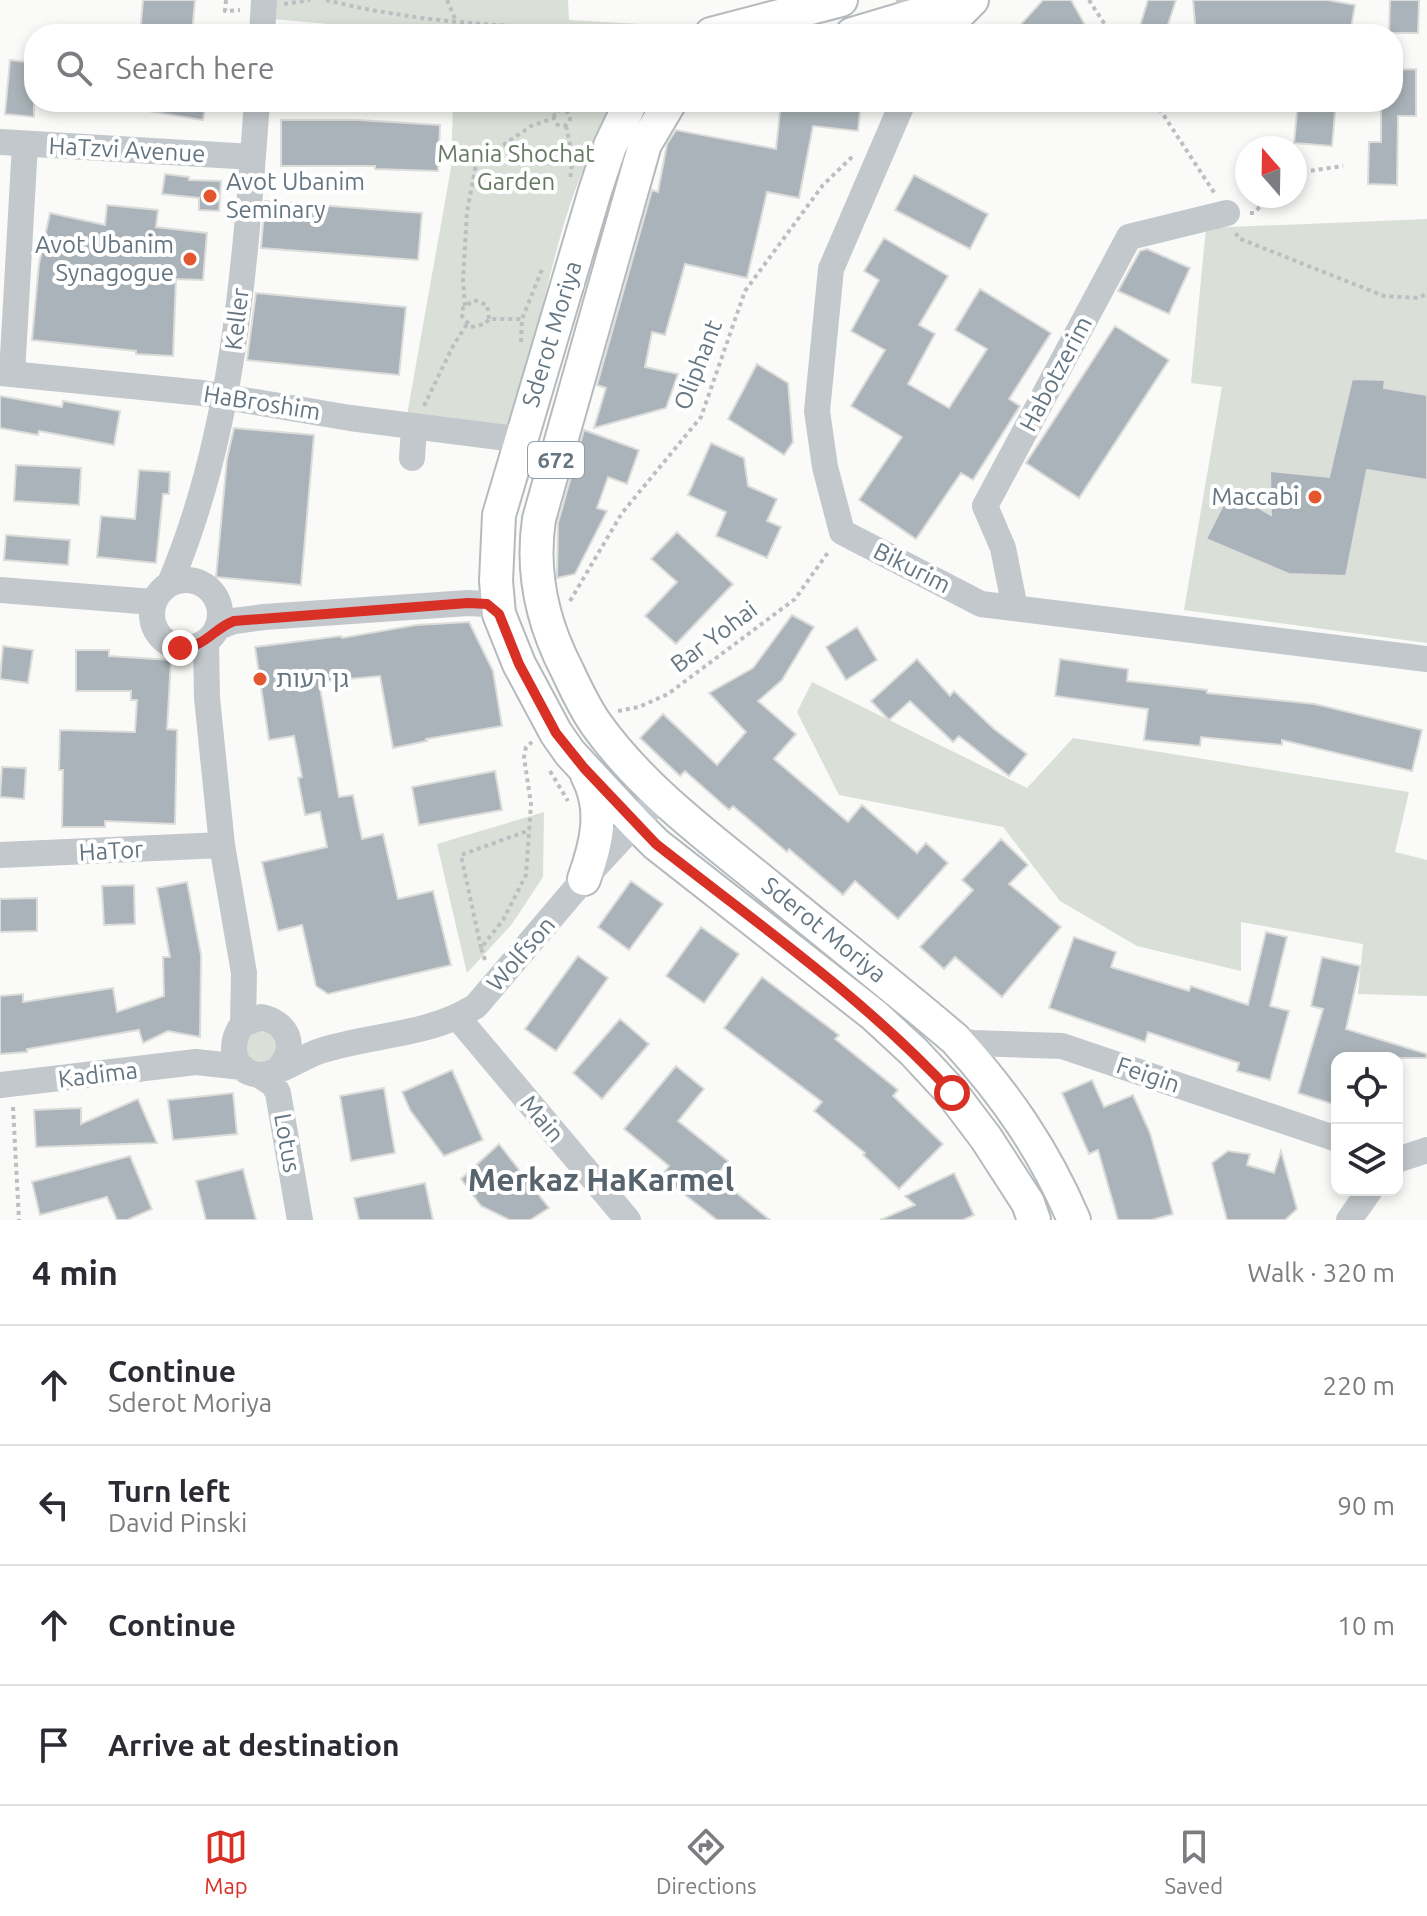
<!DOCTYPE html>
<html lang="en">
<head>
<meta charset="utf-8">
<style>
  :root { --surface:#fff; --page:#f7f7f7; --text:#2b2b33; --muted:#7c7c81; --line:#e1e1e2; --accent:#d93025 }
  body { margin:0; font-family:Ubuntu,"Noto Sans Hebrew",sans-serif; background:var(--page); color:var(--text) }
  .controls { position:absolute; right:24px; bottom:24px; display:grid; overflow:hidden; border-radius:16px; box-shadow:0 4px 12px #0003 }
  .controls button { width:72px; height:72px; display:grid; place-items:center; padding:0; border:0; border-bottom:2px solid var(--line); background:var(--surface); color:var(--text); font:40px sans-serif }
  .compass { position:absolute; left:1235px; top:136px; width:72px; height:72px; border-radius:50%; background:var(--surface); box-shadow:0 4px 12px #0003; rotate:340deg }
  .stop { position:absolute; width:24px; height:24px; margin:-18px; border:6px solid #d93025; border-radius:50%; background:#fff }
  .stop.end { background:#d93025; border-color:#fff; box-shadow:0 2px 8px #0008 }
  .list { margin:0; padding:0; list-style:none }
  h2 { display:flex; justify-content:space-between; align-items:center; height:104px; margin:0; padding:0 32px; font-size:34px }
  h2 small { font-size:26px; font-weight:400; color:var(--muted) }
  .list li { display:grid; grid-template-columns:52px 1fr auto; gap:24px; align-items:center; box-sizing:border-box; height:120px; padding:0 32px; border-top:2px solid var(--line) }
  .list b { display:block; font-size:30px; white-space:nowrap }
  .list p { margin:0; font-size:26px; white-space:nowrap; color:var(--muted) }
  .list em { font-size:26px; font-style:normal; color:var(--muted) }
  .icon { flex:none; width:44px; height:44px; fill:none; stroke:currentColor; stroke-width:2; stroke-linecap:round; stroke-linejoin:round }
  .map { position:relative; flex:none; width:1427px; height:1220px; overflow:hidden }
  .search { position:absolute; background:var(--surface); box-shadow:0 4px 12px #0003; left:24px; right:24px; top:24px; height:88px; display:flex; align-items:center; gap:20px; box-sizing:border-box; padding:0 28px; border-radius:32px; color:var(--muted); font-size:30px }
  .sheet { height:584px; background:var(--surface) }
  nav { display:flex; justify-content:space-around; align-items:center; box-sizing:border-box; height:112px; border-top:2px solid var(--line); background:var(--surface); font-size:22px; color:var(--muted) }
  nav a { display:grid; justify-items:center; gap:4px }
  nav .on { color:var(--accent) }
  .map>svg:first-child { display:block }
</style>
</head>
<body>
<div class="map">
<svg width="1427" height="1220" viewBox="0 0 1427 1220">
  <rect width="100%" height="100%" fill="#fafaf8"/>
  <path fill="#dadfd7" d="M273,0H568L569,20L658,25L656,34H437L273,19Z
    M453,102H617C606,117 599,134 591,151C553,235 539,330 519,420L505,429L407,415L451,168Z
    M1427,219V643L1184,610L1222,387L1191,383L1206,228Z
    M812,682L1027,788L1073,738L1409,792L1395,852L1427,860V996L1358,994L1363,944L1241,922V971L1137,946L1060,901L1003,827L839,795L797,712Z
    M544,812L543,877L512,924L467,973L437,844Z
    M257,1026L280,1038L274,1063H249L242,1039Z"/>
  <path fill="#aab3b9" stroke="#dcdcda" stroke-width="2" d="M143,0H195L192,34H140Z
    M1043,0H1071L1090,34H1012Z
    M1148,0H1176L1165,34H1153L1139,29Z
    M1193,0H1327L1355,5L1350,34H1196Z
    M1390,0H1419L1418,33H1389Z
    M10,60L34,63V117L5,114Z
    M1416,69V116H1398L1397,185L1368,184L1369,142H1381V102H1393V70Z
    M148,102H206L203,120L148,111Z
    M781,102H861L858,131L813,126L799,198L767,192L747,278L685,264L665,335L652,332L645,367L678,374L666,408L594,428L606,388L597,385L652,190L658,192L667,144L676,130L776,149Z
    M1298,102H1336L1332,146L1294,143Z
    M281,120H358L440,125L438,171L375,169V166H281Z
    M165,174L189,177V180L221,181L219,211L199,210V198L162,194Z
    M914,175L988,214L970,249L895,210Z
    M265,201L422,213L418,260L261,248Z
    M107,205L158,210L156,227L207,233L203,280L176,279L173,356L136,354V351L32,340L39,264L50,213L105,225Z
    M884,238L948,276L919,325L935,334L908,384L949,408L987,349L955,330L980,289L1051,333L1009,399L1020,406L973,480L961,473L916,539L859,500L902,437L851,406L885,350L851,331L879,280L864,271Z
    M1147,249L1190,268L1169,314L1118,291L1140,251Z
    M256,293L406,307L399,375L247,360Z
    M1115,326L1169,360L1079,498L1026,463Z
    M757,364L788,383L793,442L784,455L728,419Z
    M1352,379L1385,380L1384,388L1427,395V480L1367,470L1346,576L1289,574L1206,539L1230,491L1271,515L1270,471L1329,477Z
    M0,396L62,407L63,401L120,411L114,445L39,431L38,435L0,428Z
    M234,428L314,435L301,585L216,577L227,459Z
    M584,430L639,450L627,484L608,477L597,508L607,511L575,574L557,578L558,523Z
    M711,443L744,458L748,486L777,499L767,521L781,527L767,558L716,536L726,512L688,495Z
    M16,465L81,468L79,505L14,501Z
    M139,470L170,472L169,494H163L156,563L97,557L101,516L135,519Z
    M677,532L733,584L676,644L645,616L677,582L651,559Z
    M6,535L70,540L68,565L4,560Z
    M792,615L814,627L782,680L758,701L796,734L774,759L848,822L862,805L917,853L926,843L948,863L898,919L855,881L843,895L789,849L787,852L733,806L729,810L685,771L680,776L640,738L663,714L717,765L746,732L709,693L753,668Z
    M469,622L493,671L502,726L426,739L427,741L393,748L380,676L319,682L339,797L353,795L362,839L383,834L398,899L433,891L451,965L328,994L316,986L302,925L278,931L262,862L327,847L320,812L305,815L298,778L302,777L294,736L269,740L255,647L341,636L342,638L416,625Z
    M857,627L877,660L846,680L826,647Z
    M3,646L33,650L28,683L0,679Z
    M76,650H109V656L171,660L167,729L177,730L175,824L105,821V827H62L63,770H59L60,730L135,732L137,700H131V691H76Z
    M917,659L950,696L954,691L994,729L1027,754L1009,776L959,736L953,742L910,701L889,720L871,701Z
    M1060,659L1128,669L1127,681L1207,690V693L1315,704L1422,730L1412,771L1282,740V745L1201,737L1200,746L1144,740L1148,709L1055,696Z
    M2,767L26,768L24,799L0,797Z
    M495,771L502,810L419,825L412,787Z
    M1001,839L1028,865L1009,884L1061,927L1002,997L955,957L944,969L920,947L973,890L962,880Z
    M631,881L663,904L629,950L598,927Z
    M187,882L201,955L200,1037L168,1031L143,1043L139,1030L27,1049V1052L0,1054V996L23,994V1002L113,988L117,1012L164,996L163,957H170L157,888Z
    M134,885L135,924L104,925L102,886Z
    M37,898V931L0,932V899Z
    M701,927L739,954L704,1003L666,976Z
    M1266,932L1287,937L1270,1006L1289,1011L1270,1080L1237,1071L1239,1063L1148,1032L1145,1042L1049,1008L1074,937L1116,952L1111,967L1189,991L1191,986L1248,1005Z
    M578,956L608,978L556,1051L525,1029Z
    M1322,957L1360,966L1346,1029L1427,1054L1426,1058H1337V1091L1333,1104L1298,1093L1323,1009L1311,1006Z
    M762,977L839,1035L835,1039L898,1090L893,1096L943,1144L899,1189L863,1155L865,1153L814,1111L822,1102L724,1028Z
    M620,1019L649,1044L602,1099L573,1073Z
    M676,1066L704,1089L678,1121L728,1161L716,1176L770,1220H717L661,1176L669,1166L624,1129Z
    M452,1070L483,1140L444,1156L410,1110L402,1092Z
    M1092,1080L1104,1107L1133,1095L1150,1133L1173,1214L1151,1220H1118L1098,1150L1089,1154L1062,1093Z
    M384,1088L395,1153L351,1161L340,1096Z
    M233,1093L237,1134L173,1140L168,1100Z
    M138,1099L157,1143L36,1147L34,1110L81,1108V1124Z
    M499,1144L549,1208L530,1220H510L481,1206L461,1179Z
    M1228,1151L1250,1154L1247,1165L1274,1173L1281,1151L1297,1209L1285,1220H1227L1212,1163Z
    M130,1156L152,1209L127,1220H117L107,1197L40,1215L32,1182Z
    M243,1169L256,1220H206L196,1181Z
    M954,1173L974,1215L963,1220H880L915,1205L905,1196Z
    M425,1183L433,1220H359L354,1198Z"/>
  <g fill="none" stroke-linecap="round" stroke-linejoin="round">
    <g stroke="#b5babe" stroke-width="36">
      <path id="major" d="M711,34L841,0
        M852,34L916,15L948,0
        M938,34L972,0
        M631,102L610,146L595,191L499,515L496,581L499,614L519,664L556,733L570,753L636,824L656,844L874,1015L914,1052L952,1093L986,1138L1028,1203L1034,1220
        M670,102L645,144L539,519C531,573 542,622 567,670C576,689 584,707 596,724C642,789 711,839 772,889C833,939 895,988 955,1039C1006,1095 1044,1150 1074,1220
        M584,879C597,843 605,809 587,775"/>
    </g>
    <path stroke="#bbbfc2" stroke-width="4" stroke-dasharray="4 4" stroke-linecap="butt" d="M226,0L225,11L240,10
      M326,0C437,28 553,28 667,32
      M447,0L456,21
      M1089,0L1111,34
      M284,4L310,0
      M543,102L555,114
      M1155,102L1215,194
      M554 118a8 8 0 1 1 16 0a8 8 0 1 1-16 0Z
      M567,111L579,102
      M566,126L573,158L570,179
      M1295,173L1343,166
      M1250,213H1254L1270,196
      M1236,233L1238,238L1384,296L1419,298L1427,293
      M465,306L463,280L467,212L476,164L531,126L554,118
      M489,319L487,305L474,300L463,308L462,316L471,327L485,324L489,319H522
      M521,342L522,319L543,267
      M424,406L453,346L467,324
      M570,601L622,513L701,417L745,291L823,185L854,155
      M618,711L639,707L668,694L795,599L829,551
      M550,771L568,801
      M481,948L461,855L530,830
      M485,960L481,948L503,920L526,875L531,804L524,757L526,747L532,742
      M13,1107L19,1220"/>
    <path stroke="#c3c8cc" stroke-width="26" d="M909,0L921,34
      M262,34L264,0
      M903,102L831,269L817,411L825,467L842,532L981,604L1427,659
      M0,142L253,157
      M0,373L202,393L350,418L507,438L522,434
      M12,374L25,144
      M412,458L414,427
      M152 614a34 34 0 1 1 68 0a34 34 0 1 1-68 0Z
      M170,583C234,432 245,264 257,102
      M0,590L153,602
      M1015,608L1003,548L985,506L1129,237L1227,213
      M218,627L234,621L264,617L468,603L487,604L499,614
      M206,642L207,698L222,845L244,973L243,1024
      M0,855L222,845
      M458,1018L628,1220
      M955,1039L972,1043L1062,1046L1337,1139
      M280,1067C298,1046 287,1022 261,1017L243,1024C228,1042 231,1072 259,1075C273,1076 302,1058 317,1052C369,1034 428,1037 476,1006L584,879L661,796
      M259,1075L273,1084L278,1093L300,1220
      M0,1085L196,1062L242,1067
      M1397,1160L1427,1150
      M1349,1220L1370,1190"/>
    <use href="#major" stroke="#fff" stroke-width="32"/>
  </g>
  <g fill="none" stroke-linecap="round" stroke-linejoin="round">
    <path stroke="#d93025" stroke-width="10" d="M180,648C208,646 211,630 234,621L468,603L487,604L499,614L519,664L556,733L584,768L656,844C758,924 865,999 952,1093"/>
  </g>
  <g fill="#e4572e" stroke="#fff" stroke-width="3">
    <circle cx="210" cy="196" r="8"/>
    <circle cx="190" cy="259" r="8"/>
    <circle cx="1315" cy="497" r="8"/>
    <circle cx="260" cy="679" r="8"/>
  </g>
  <g text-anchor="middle" stroke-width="8" stroke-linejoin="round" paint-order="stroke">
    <rect fill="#fff" stroke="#939fa8" stroke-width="2" x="528" y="442" width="56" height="36" rx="6"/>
    <g font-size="22" font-weight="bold" fill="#657683">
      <text x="556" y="468">672</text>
    </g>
    <g font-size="24" fill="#657683" stroke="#fff">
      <text transform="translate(127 150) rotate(3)" y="8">HaTzvi Avenue</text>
      <text transform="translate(237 319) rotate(-83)" y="8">Keller</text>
      <text transform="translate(552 334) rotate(-73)" y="8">Sderot Moriya</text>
      <text transform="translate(698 365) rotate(-69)" y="8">Oliphant</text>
      <text transform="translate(1056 374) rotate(-62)" y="8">Habotzerim</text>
      <text transform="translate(262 403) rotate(9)" y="8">HaBroshim</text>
      <text transform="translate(912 568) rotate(27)" y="8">Bikurim</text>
      <text transform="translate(714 637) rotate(-37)" y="8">Bar Yohai</text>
      <text transform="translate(111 851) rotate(-3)" y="8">HaTor</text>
      <text transform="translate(824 930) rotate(39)" y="8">Sderot Moriya</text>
      <text transform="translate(521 954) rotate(-49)" y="8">Wolfson</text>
      <text transform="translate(98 1075) rotate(-7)" y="8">Kadima</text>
      <text transform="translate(1148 1075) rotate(19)" y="8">Feigin</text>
      <text transform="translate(542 1119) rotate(50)" y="8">Main</text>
      <text transform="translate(287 1143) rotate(80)" y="8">Lotus</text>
    </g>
    <g font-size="24" fill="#687a64" stroke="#fff">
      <text x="516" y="162">Mania Shochat<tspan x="516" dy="28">Garden</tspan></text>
    </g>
    <g font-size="24" fill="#657683" stroke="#fff" text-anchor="start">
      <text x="226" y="190">Avot Ubanim<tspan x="226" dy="28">Seminary</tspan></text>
      <text x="174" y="253" text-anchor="end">Avot Ubanim<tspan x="174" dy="28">Synagogue</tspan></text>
      <text x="1299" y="505" text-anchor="end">Maccabi</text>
      <text x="276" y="687">גן רעות</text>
    </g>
    <g font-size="32" font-weight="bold" fill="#57646e" stroke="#fff">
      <text x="601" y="1191">Merkaz HaKarmel</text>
    </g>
  </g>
</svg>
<div class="controls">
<button><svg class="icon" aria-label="locate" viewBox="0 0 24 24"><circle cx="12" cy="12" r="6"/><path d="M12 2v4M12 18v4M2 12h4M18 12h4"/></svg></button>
<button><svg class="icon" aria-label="layers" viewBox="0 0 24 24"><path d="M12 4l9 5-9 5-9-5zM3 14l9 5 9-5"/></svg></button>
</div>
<svg class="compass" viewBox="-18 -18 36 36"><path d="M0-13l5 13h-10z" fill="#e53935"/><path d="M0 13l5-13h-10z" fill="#7c7c81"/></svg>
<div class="stop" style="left:952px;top:1093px"></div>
<div class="stop end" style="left:180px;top:648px"></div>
<div class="search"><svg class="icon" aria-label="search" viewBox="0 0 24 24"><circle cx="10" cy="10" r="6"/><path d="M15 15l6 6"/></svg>Search here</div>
</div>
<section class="sheet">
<h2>4 min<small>Walk · 320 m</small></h2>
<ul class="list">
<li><svg class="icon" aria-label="ahead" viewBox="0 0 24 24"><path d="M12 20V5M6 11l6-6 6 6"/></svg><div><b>Continue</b><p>Sderot Moriya</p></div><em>220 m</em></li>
<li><svg class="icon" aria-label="left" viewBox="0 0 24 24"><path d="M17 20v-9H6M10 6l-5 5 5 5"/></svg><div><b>Turn left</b><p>David Pinski</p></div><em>90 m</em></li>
<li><svg class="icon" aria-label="ahead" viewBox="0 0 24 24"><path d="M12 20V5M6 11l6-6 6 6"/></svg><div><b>Continue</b></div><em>10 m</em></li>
<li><svg class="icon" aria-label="arrive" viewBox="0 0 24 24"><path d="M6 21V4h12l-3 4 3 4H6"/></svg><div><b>Arrive at destination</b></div></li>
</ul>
</section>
<nav>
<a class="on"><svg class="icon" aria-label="map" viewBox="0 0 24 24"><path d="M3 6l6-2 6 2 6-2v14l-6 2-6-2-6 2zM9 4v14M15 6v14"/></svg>Map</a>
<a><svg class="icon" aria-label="directions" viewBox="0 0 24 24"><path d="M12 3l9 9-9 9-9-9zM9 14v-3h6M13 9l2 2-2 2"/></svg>Directions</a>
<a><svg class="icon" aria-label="saved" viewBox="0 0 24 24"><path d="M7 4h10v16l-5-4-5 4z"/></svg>Saved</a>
</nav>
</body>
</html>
